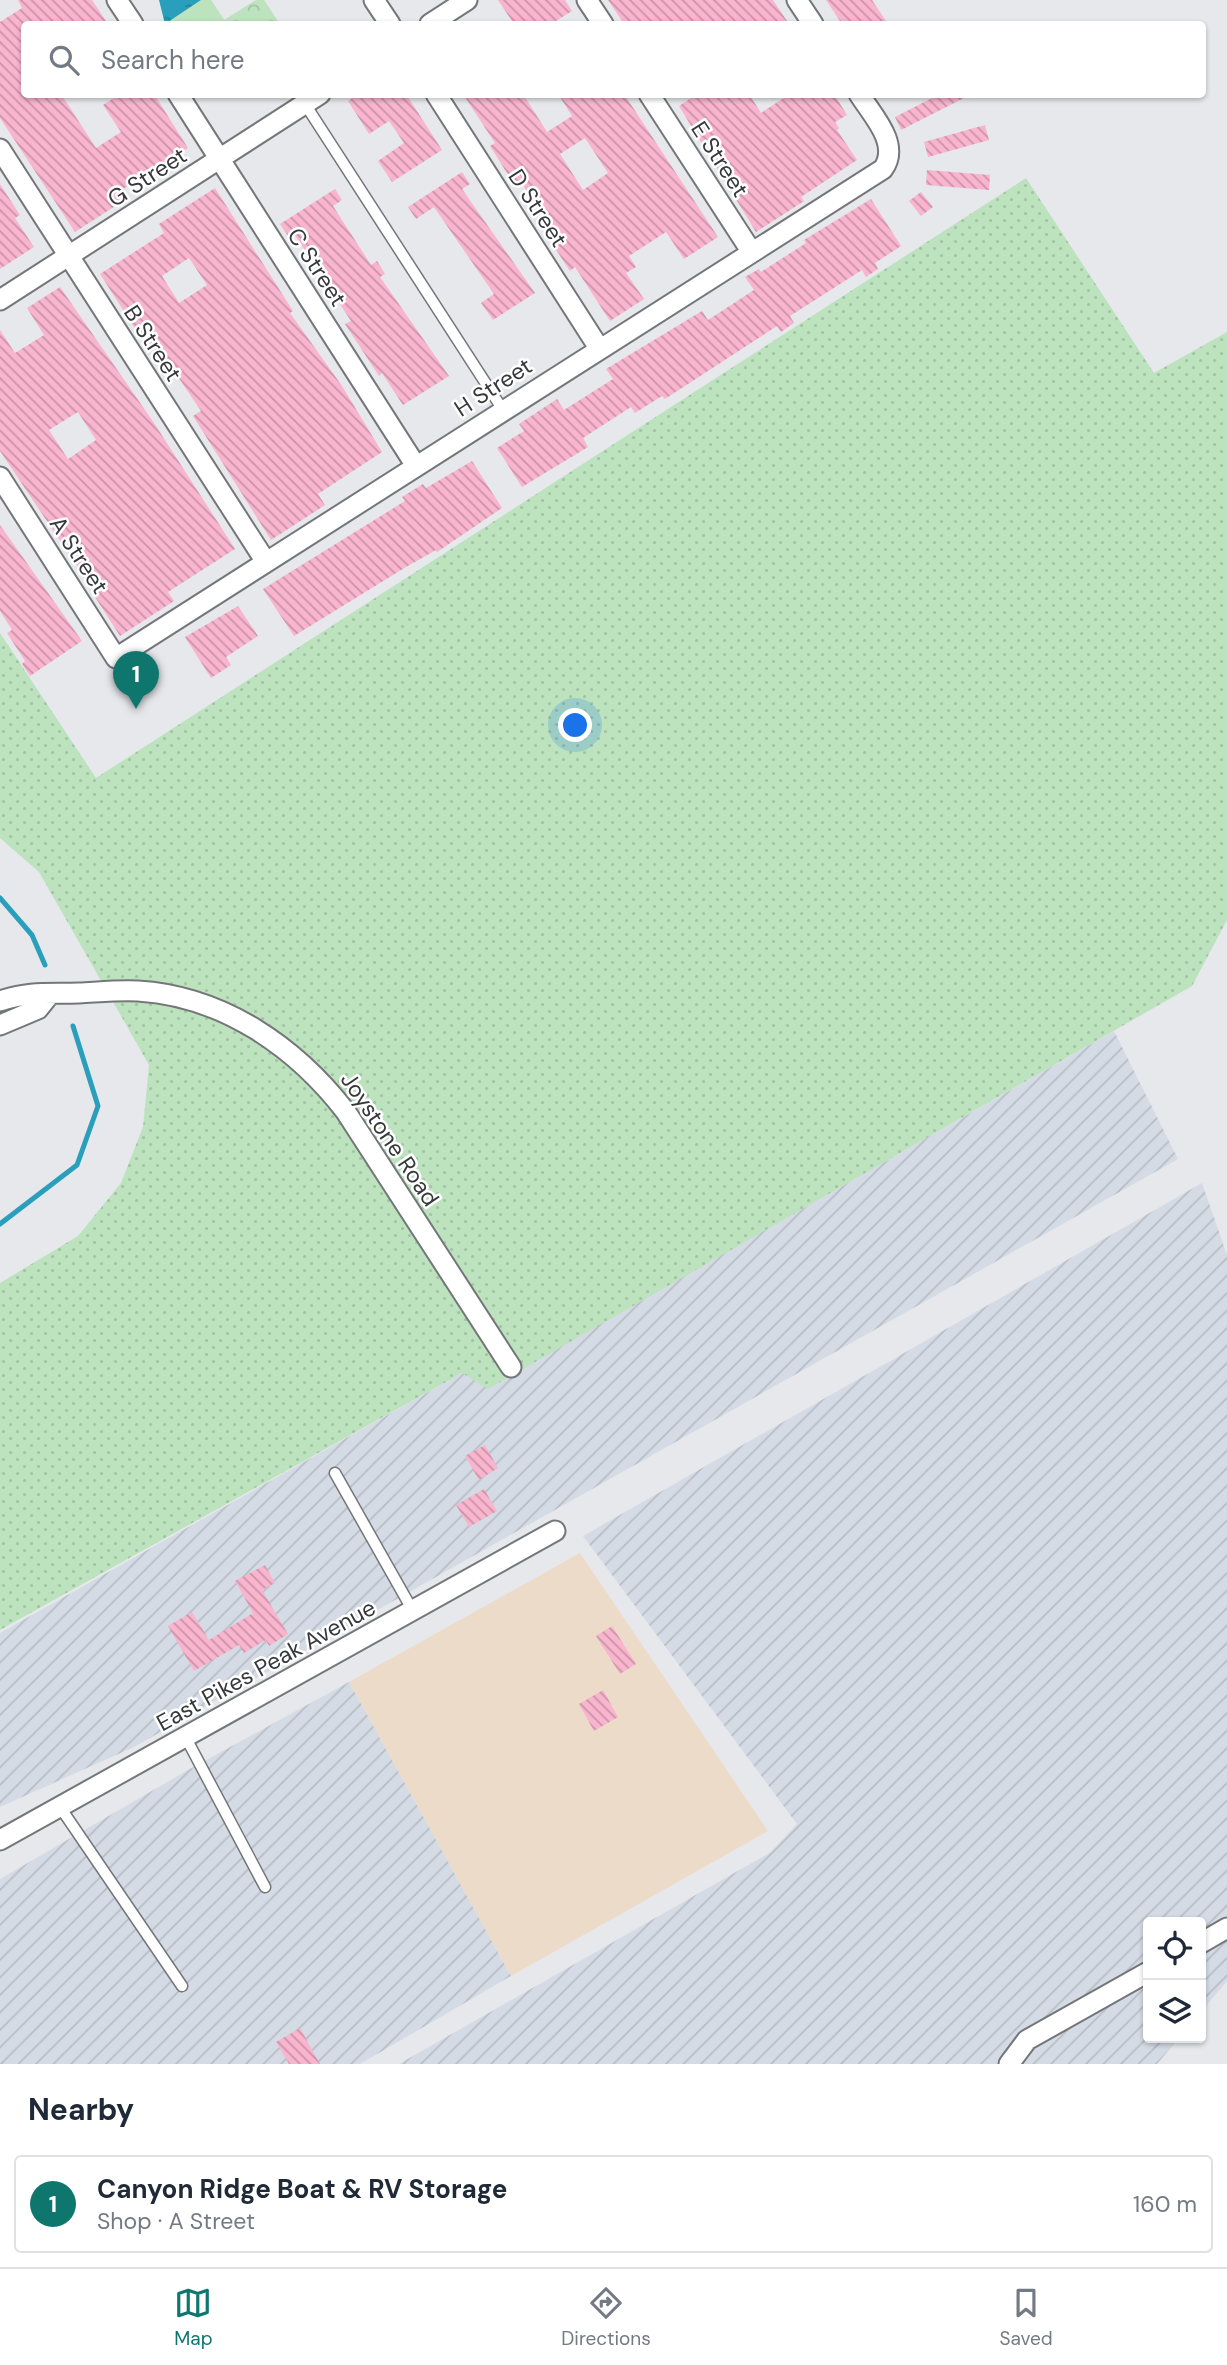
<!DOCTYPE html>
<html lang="en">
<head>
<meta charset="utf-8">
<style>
  :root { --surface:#fff; --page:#f6f6f7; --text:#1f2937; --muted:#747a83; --line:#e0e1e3; --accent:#0f766e }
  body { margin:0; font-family:"DM Sans",sans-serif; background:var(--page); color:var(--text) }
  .controls { position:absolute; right:21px; bottom:21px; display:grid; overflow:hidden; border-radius:7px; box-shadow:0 2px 5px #0004 }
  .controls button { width:63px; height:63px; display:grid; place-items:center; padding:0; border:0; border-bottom:2px solid var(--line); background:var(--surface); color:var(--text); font:35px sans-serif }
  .you { position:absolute; left:576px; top:726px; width:24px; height:24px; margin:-18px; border:5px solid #fff; border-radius:50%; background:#1a73e8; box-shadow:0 0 0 10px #1a73e833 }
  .badge { display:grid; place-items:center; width:46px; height:46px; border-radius:50%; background:var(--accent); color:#fff; font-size:23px; font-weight:700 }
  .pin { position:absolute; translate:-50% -58px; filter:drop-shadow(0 2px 4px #0008) }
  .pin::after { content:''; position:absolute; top:37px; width:24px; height:21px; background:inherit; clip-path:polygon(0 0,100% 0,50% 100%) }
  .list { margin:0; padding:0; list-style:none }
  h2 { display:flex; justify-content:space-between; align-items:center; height:91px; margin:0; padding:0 28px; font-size:30px }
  h2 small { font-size:23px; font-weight:400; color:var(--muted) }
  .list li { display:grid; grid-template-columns:46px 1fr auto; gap:21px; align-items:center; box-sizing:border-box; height:98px; margin:0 14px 14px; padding:0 14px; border:2px solid var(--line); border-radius:7px }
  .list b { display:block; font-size:26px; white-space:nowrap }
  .list p { margin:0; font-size:23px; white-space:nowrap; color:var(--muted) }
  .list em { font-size:23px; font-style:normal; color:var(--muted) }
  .icon { flex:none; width:38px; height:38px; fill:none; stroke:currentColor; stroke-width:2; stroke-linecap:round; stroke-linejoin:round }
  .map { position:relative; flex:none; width:1227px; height:2064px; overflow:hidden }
  .search { position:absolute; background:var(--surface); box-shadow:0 2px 5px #0004; left:21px; right:21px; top:21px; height:77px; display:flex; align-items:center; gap:18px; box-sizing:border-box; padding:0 24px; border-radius:7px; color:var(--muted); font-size:26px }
  .sheet { height:203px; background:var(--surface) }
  nav { display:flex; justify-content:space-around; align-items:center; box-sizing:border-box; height:98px; border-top:2px solid var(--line); background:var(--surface); font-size:19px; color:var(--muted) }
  nav a { display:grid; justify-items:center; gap:4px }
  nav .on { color:var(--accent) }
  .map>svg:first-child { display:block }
</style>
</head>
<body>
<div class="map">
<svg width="1227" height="2064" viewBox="0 0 1227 2064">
  <defs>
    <pattern id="industrial-furrows" width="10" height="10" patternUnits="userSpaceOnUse" patternTransform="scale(1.75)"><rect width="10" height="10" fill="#d5dbe5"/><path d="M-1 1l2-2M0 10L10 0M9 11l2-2" fill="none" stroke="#b7bdc5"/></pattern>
    <pattern id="grass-dots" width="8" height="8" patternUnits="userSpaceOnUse" patternTransform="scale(1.75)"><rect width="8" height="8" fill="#bce3be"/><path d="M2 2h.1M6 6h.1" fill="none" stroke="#a2c4a4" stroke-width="1.8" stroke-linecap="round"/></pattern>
    <pattern id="park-crowns" width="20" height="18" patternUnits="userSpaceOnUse" patternTransform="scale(1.75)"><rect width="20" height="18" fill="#bce3be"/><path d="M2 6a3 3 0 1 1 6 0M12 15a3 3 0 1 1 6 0" fill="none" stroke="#a2c4a4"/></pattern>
    <pattern id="water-ripples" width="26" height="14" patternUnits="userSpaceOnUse" patternTransform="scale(1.75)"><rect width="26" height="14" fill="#299fbb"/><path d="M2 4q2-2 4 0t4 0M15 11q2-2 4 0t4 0" fill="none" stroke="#248399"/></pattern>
    <pattern id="building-back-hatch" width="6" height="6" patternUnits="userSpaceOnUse" patternTransform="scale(1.75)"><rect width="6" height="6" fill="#f9b4ce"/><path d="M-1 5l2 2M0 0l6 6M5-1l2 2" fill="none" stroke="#ca93a8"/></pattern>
  </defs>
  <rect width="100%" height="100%" fill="#e6e8ec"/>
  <path fill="#eddbca" d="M580,1553L768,1831L511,1976L349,1682Z"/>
  <path fill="url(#industrial-furrows)" d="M1114,1031L1178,1159L134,1747L0,1807V1633L462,1373L804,1208Z
    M1202,1183L1227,1255V1981L1201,2012V1922H1148V2038H1179L1157,2064H399L771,1852L797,1824L583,1536Z
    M349,1682L511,1976L360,2064H0V1879L188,1770Z"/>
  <path fill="url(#grass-dots)" d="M1026,178L1154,373L1227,332V920L1192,986L488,1389L462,1373L0,1630V1283L78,1236L121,1183L143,1127L149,1065L39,872L0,838V633L96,778Z"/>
  <path fill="url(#park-crowns)" d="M256,0H264L280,24H227L224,20Z"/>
  <path fill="#bce3be" d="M201,0H211L227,24H165Z"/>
  <path fill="url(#water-ripples)" d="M159,0H201L165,24Z"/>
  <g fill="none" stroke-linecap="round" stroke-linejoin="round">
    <path stroke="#299fbb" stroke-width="5" d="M0,898L32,935L45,965
      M0,1224L77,1165L98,1106L73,1026"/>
  </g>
  <path fill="url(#building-back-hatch)" fill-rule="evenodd" d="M18,0H92L108,24H24V94H61L96,148L121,132L103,105L120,94H154L188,148L117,193L123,201L75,232L0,118V22L22,8Z
    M498,0H565L572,11L551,24H514Z
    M608,0H773L789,24H624Z
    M826,0H872L888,24H842Z
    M358,94H406L442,150L392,182L378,161L404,143L389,121L369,134L348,101Z
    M463,94H523L547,132L572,116L558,94H624L718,237L684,259L666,232L629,256L636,267L626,273L644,299L610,321L575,267L570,271L543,230L549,226L520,180L514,184L490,146L495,143ZM585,138L608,173L583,190L560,154Z
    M697,94H749L761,113L790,94H834L847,115L835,122L839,128L837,130L857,160L801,197L804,201L756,232L679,106Z
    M940,94H972L901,130L895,117Z
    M985,125L989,140L928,157L924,142Z
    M927,170L990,175L989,190L926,185Z
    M462,172L470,184L462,189L535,293L493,320L481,303L494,294L434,207L416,219L408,207Z
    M0,184L20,215L15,218L34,247L0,269Z
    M215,188L293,311L290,313L342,386L382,452L318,494L325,505L271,540L193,416L201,411L170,365L165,368L148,341L145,344L100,274L164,233L159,224ZM189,258L207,285L179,303L162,276Z
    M335,189L342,200L333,206L371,265L377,261L385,274L380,277L449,376L403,405L382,373L379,376L345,324L351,321L293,232L288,236L280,224Z
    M921,192L933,207L921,216L909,201Z
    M871,199L901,246L875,263L878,269L866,277L862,270L790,316L794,323L781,332L777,326L665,399L662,396L635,413L631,407L583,438L588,447L522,487L497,448L524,431L519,424L557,399L564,410L613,379L606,369L702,311L708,320L754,290L745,277L759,269L761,272L806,243L804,240Z
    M60,287L154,423L235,549L168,592L174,601L120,636L95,597L97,596L0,451V330L15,353L44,335L27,308ZM78,412L96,440L68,459L49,430Z
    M472,461L502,508L437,552L436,550L406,567L294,636L263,589L405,501L402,497L423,484L426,488Z
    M0,525L82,641L30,676L22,664L25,661L7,633L12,630L0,611Z
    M238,606L258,636L226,657L231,665L211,678L185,637Z
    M485,1445L498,1468L479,1480L465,1456Z
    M484,1489L497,1511L469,1527L456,1505Z
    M265,1565L275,1583L262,1590L288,1634L269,1646L266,1640L244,1653L239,1645L194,1671L168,1626L192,1612L209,1640L253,1613L235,1581Z
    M612,1626L636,1664L620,1674L596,1636Z
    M603,1690L618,1717L594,1731L579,1704Z
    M300,2028L320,2064H289L276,2042Z"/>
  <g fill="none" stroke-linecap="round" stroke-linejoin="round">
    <g stroke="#747679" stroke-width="13">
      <path id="service" d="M305,104L503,410
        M335,1473L413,1611
        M186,1738L265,1887
        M60,1807L182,1986"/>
    </g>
    <g stroke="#747679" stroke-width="23">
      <path id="minor" d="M117,0L133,24
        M374,0L390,24
        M587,0L603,24
        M797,0L813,24
        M430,24L467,0
        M178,94L416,466
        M436,94L599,348
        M649,94L751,251
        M0,149L266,562
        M0,300L320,94
        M0,477L116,658L883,169C901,144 872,115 859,94
        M0,1001C32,991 47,994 79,993C99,992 119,990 138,991C223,996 296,1047 346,1112L511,1367
        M0,1025L38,1009L50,994
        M0,1840L555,1531
        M1201,1943L1227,1928
        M1009,2064L1027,2040L1148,1972"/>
    </g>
    <use href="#service" stroke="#fff" stroke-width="10"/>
    <use href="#minor" stroke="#fff" stroke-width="19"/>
  </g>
  <g text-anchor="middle" stroke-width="5" stroke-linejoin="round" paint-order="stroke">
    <g font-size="23" fill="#37383a" stroke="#fff">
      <text transform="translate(720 159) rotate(57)" y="8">E Street</text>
      <text transform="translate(147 177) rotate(-33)" y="8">G Street</text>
      <text transform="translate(538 208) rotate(57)" y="8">D Street</text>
      <text transform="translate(317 267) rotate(57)" y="8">C Street</text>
      <text transform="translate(153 343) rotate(57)" y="8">B Street</text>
      <text transform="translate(493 387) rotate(-33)" y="8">H Street</text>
      <text transform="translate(79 555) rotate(57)" y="8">A Street</text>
      <text transform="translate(390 1139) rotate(56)" y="8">Joystone Road</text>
      <text transform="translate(266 1665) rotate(-29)" y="8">East Pikes Peak Avenue</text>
    </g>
  </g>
</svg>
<div class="controls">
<button><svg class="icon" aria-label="locate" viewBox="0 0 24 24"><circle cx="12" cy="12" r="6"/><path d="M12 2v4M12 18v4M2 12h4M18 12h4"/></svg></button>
<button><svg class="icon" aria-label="layers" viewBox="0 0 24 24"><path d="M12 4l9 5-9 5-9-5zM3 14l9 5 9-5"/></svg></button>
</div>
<div class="you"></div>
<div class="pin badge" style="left:136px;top:709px">1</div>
<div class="search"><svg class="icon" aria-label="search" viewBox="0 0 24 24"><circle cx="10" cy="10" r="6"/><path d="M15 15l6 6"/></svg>Search here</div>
</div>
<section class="sheet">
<h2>Nearby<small></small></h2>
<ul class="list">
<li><span class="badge">1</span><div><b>Canyon Ridge Boat &amp; RV Storage</b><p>Shop · A Street</p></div><em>160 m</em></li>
</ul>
</section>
<nav>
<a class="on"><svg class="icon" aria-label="map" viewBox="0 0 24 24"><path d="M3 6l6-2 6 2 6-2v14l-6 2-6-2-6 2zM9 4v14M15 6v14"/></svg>Map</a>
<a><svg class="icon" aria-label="directions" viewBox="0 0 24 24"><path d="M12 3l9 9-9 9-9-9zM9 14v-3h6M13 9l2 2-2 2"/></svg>Directions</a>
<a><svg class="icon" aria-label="saved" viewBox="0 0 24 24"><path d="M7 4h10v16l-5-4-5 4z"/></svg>Saved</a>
</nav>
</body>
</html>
